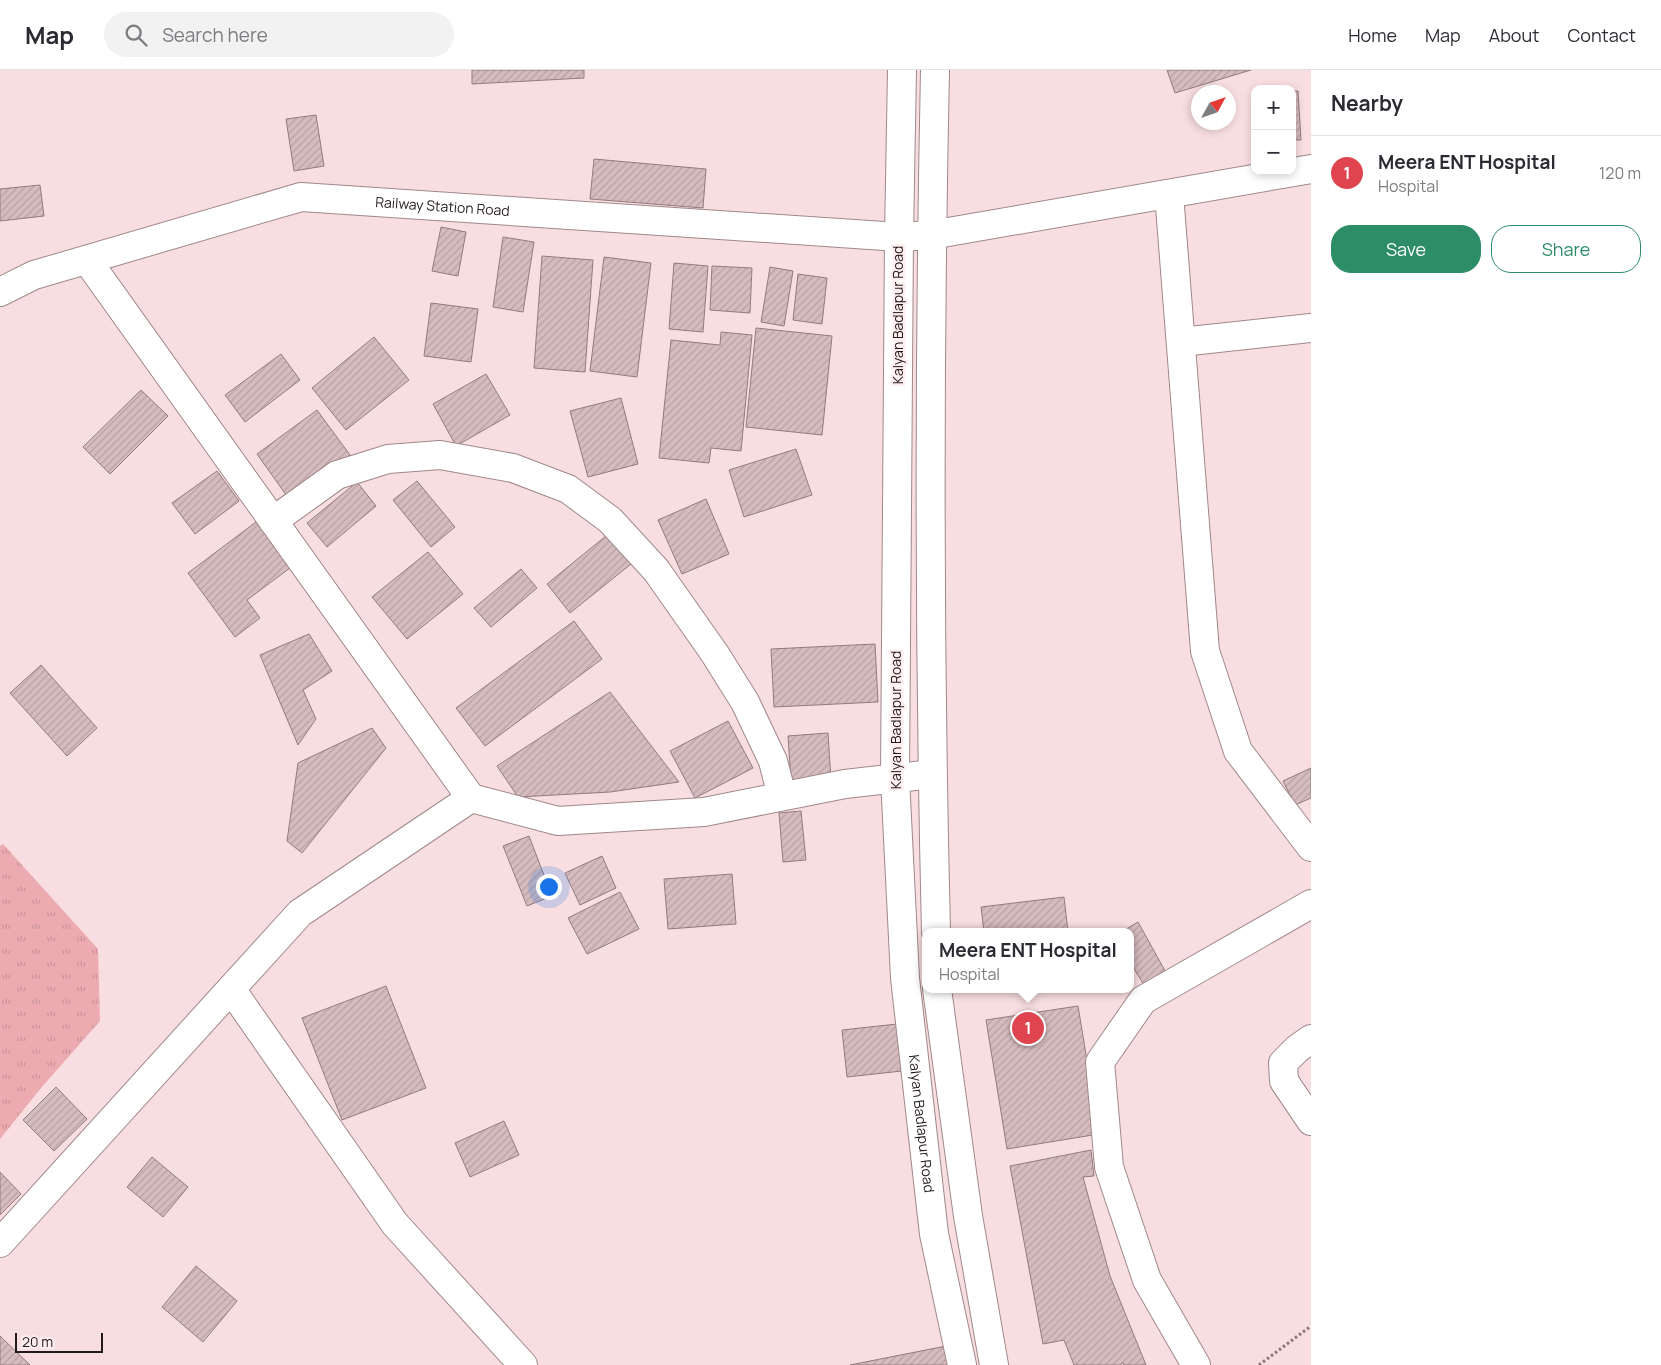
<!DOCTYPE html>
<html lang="en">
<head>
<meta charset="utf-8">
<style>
  :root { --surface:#fff; --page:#f2f2f3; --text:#2b2b33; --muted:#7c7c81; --line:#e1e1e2; --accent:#2c8d67 }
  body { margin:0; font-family:Manrope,sans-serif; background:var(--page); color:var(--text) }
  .controls { position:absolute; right:15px; top:15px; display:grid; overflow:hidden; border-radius:10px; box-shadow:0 2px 8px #0003 }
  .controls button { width:45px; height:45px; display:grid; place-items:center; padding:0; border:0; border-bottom:1px solid var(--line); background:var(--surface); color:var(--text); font:25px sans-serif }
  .compass { position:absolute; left:1191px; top:15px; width:45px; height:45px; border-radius:50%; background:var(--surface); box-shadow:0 2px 8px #0003; rotate:50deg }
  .scale { position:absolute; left:15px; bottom:12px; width:88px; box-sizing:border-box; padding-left:5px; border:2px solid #231a1a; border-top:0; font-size:14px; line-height:18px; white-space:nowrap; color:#231a1a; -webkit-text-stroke:4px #feeeef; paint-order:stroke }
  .you { position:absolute; left:548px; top:816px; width:18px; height:18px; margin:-12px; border:4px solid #fff; border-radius:50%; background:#1a73e8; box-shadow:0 0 0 8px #1a73e833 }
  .badge { display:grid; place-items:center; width:32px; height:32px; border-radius:50%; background:var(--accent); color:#fff; font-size:16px; font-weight:700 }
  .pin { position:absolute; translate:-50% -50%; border:2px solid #fff; box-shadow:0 1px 5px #0006 }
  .popup { position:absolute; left:922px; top:858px; width:212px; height:65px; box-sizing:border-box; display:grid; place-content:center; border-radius:10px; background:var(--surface); filter:drop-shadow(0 1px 4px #0005); font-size:16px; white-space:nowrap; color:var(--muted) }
  .popup b { font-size:19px; color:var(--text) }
  .popup::after { content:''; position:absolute; left:50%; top:100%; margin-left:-10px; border:10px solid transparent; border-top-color:var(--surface) }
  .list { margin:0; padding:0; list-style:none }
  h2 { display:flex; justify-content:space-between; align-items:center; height:65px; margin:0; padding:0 20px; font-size:21px }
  h2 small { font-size:16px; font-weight:400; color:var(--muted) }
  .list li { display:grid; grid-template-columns:32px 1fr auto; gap:15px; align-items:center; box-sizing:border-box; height:75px; padding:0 20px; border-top:1px solid var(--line) }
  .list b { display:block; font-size:19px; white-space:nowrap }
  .list p { margin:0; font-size:16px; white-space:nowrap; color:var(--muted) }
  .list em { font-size:16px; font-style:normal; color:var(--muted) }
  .actions { display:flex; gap:10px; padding:15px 20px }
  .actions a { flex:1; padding:11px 0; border:1px solid var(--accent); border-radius:20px; text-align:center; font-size:18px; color:var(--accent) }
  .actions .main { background:var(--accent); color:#fff }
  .icon { flex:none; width:28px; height:28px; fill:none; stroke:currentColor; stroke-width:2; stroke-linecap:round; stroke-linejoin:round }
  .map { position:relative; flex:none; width:1311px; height:1295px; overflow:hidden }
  header { display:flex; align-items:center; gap:30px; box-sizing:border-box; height:70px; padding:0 25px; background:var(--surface); border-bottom:1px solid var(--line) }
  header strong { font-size:24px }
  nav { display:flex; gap:28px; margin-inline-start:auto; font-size:18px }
  .search { width:350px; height:45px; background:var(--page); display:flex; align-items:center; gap:12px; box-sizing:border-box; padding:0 18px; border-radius:28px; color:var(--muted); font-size:19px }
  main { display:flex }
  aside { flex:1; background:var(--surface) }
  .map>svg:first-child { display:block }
</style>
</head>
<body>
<header>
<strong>Map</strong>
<div class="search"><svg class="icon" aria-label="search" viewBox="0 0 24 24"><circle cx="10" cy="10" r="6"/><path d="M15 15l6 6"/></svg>Search here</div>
<nav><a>Home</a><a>Map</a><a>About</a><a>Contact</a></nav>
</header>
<main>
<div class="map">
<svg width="1311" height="1295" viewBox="0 0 1311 1295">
  <defs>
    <pattern id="park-tufts" width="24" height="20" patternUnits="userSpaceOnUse" patternTransform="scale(1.25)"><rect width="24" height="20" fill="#ecabb1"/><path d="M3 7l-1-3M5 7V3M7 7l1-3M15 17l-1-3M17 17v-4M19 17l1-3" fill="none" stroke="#ca9398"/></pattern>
    <pattern id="building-hatch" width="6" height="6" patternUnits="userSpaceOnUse" patternTransform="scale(1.25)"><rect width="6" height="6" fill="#d6bcbe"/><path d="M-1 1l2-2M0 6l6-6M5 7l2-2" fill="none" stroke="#b7a1a3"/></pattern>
  </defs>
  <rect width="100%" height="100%" fill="#f8dee0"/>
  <path fill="url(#park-tufts)" d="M3,774L98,879L100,951L41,1018L0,1069V776Z"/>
  <path fill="url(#building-hatch)" stroke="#937b7d" d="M472,0H584V8L472,14Z
    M1167,0H1251L1175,23Z
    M1292,21H1298L1301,70H1292Z
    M316,45L324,96L294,101L286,49Z
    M594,89L706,99L703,138L590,129Z
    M40,115L44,146L0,151V119Z
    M441,157L466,162L458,206L432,201Z
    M503,167L534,172L523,242L493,237Z
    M542,186L593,190L585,302L534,298Z
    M604,187L651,193L637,307L590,301Z
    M674,193L708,196L703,262L669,259Z
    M712,196L752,198L750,243L710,240Z
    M770,197L793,201L784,256L761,252Z
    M798,204L827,208L822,254L793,250Z
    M431,233L478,239L471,292L424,286Z
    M756,258L832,266L822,365L746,357Z
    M721,262L752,265L741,381L711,378L709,393L659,388L671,270L720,275Z
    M374,267L409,310L346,360L312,318Z
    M281,284L300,310L245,352L225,325Z
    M486,304L510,345L456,376L433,334Z
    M141,320L168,346L110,404L83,377Z
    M621,328L638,394L588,407L570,341Z
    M317,340L350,385L289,429L257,384Z
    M796,379L812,425L744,447L729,400Z
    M217,401L239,431L195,464L172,433Z
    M417,411L455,457L431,477L393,430Z
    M357,412L376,436L327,477L307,453Z
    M706,429L729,484L682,504L658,450Z
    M264,446L298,492L247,530L260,548L235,567L188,503Z
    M612,461L636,490L570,543L547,514Z
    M428,482L463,524L407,569L372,527Z
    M521,499L537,518L491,557L474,538Z
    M574,551L602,589L485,676L456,638Z
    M309,564L332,601L303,620L316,649L298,675L260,585Z
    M875,574L878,632L774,637L771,579Z
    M41,595L97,658L67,686L10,623Z
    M610,622L679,712L610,722L518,727L497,696Z
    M728,651L753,698L695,728L670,681Z
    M372,658L386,678L302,783L287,771L298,693Z
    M828,663L831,710L791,712L788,666Z
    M1311,698V728L1295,735L1283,711Z
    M801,741L806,790L783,792L779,743Z
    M529,766L552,826L527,836L503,776Z
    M602,786L616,818L580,835L565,803Z
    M732,804L736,854L668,859L664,809Z
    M620,822L639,859L587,884L568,848Z
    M1064,827L1068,862H984L981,837Z
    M1138,852L1169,908L1147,920L1130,892V862H1121Z
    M386,916L426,1018L342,1050L302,948Z
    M1078,936L1099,1064L1007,1079L986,950Z
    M897,954L902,1001L847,1007L842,960Z
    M56,1017L87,1049L54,1081L23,1050Z
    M504,1051L519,1085L470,1107L455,1073Z
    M1091,1080L1094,1106L1083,1107L1110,1206L1146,1295H1124L1123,1293L1120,1295H1074L1064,1270L1043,1274L1010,1096Z
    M152,1087L188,1117L163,1147L127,1117Z
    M0,1102L21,1124L0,1145Z
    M196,1196L237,1231L203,1272L162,1237Z
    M0,1266L30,1295H0Z
    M946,1276L950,1295H850Z"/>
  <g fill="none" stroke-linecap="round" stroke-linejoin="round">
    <g stroke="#a08889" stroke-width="30">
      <g id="minor">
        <path d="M1169,124L1205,581L1238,681L1311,777"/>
        <path d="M87,190L471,728"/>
        <path id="s1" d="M0,222L34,205L301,127L899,167L931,165L1311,99"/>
        <path d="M1181,272L1311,258"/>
        <path d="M273,451L337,405L388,389L440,385L513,398L568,419L610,450L656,500L715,584L745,632L773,691L782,726"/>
        <path d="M231,919L395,1154L523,1295"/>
        <path d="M1311,969L1297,979L1283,993L1284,1011L1311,1051"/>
        <path d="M0,1173L300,843L471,728L558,751L704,742L845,714L932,704"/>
        <path d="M1196,1295L1147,1210L1109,1097L1100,992L1143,930L1311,834"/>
      </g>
    </g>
    <g stroke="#a08889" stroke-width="30">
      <g id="major">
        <path id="s2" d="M902,0L899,167L895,708L905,908L934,1164L962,1295"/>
        <path d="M935,0C929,287 929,575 936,862"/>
        <path d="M937,919L968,1146L994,1295"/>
      </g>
    </g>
    <path stroke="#897778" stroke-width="3" stroke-dasharray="2.5 2.5" stroke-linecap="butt" d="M1259,1295L1311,1256"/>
    <use href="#minor" stroke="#fff" stroke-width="28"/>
    <use href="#major" stroke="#fff" stroke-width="28"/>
  </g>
  <g text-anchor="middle" stroke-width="5" stroke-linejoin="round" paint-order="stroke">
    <g font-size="14" fill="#231a1a" stroke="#feeeef">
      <text dy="5" stroke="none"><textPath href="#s1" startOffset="458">Railway Station Road</textPath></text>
      <text transform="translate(898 245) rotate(-90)" y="5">Kalyan Badlapur Road</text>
      <text transform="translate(896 650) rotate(-90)" y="5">Kalyan Badlapur Road</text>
      <text dy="5" stroke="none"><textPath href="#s2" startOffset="1055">Kalyan Badlapur Road</textPath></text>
    </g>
  </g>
</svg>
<div class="controls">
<button>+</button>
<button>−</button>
</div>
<svg class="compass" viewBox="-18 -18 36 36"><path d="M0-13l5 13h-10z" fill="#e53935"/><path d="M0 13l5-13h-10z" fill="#7c7c81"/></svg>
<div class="scale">20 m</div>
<div class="you"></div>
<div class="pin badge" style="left:1028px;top:958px;background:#e0444e">1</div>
<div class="popup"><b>Meera ENT Hospital</b>Hospital</div>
</div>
<aside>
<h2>Nearby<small></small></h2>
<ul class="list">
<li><span class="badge" style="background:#e0444e">1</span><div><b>Meera ENT Hospital</b><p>Hospital</p></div><em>120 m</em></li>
</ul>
<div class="actions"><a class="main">Save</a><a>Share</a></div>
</aside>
</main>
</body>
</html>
